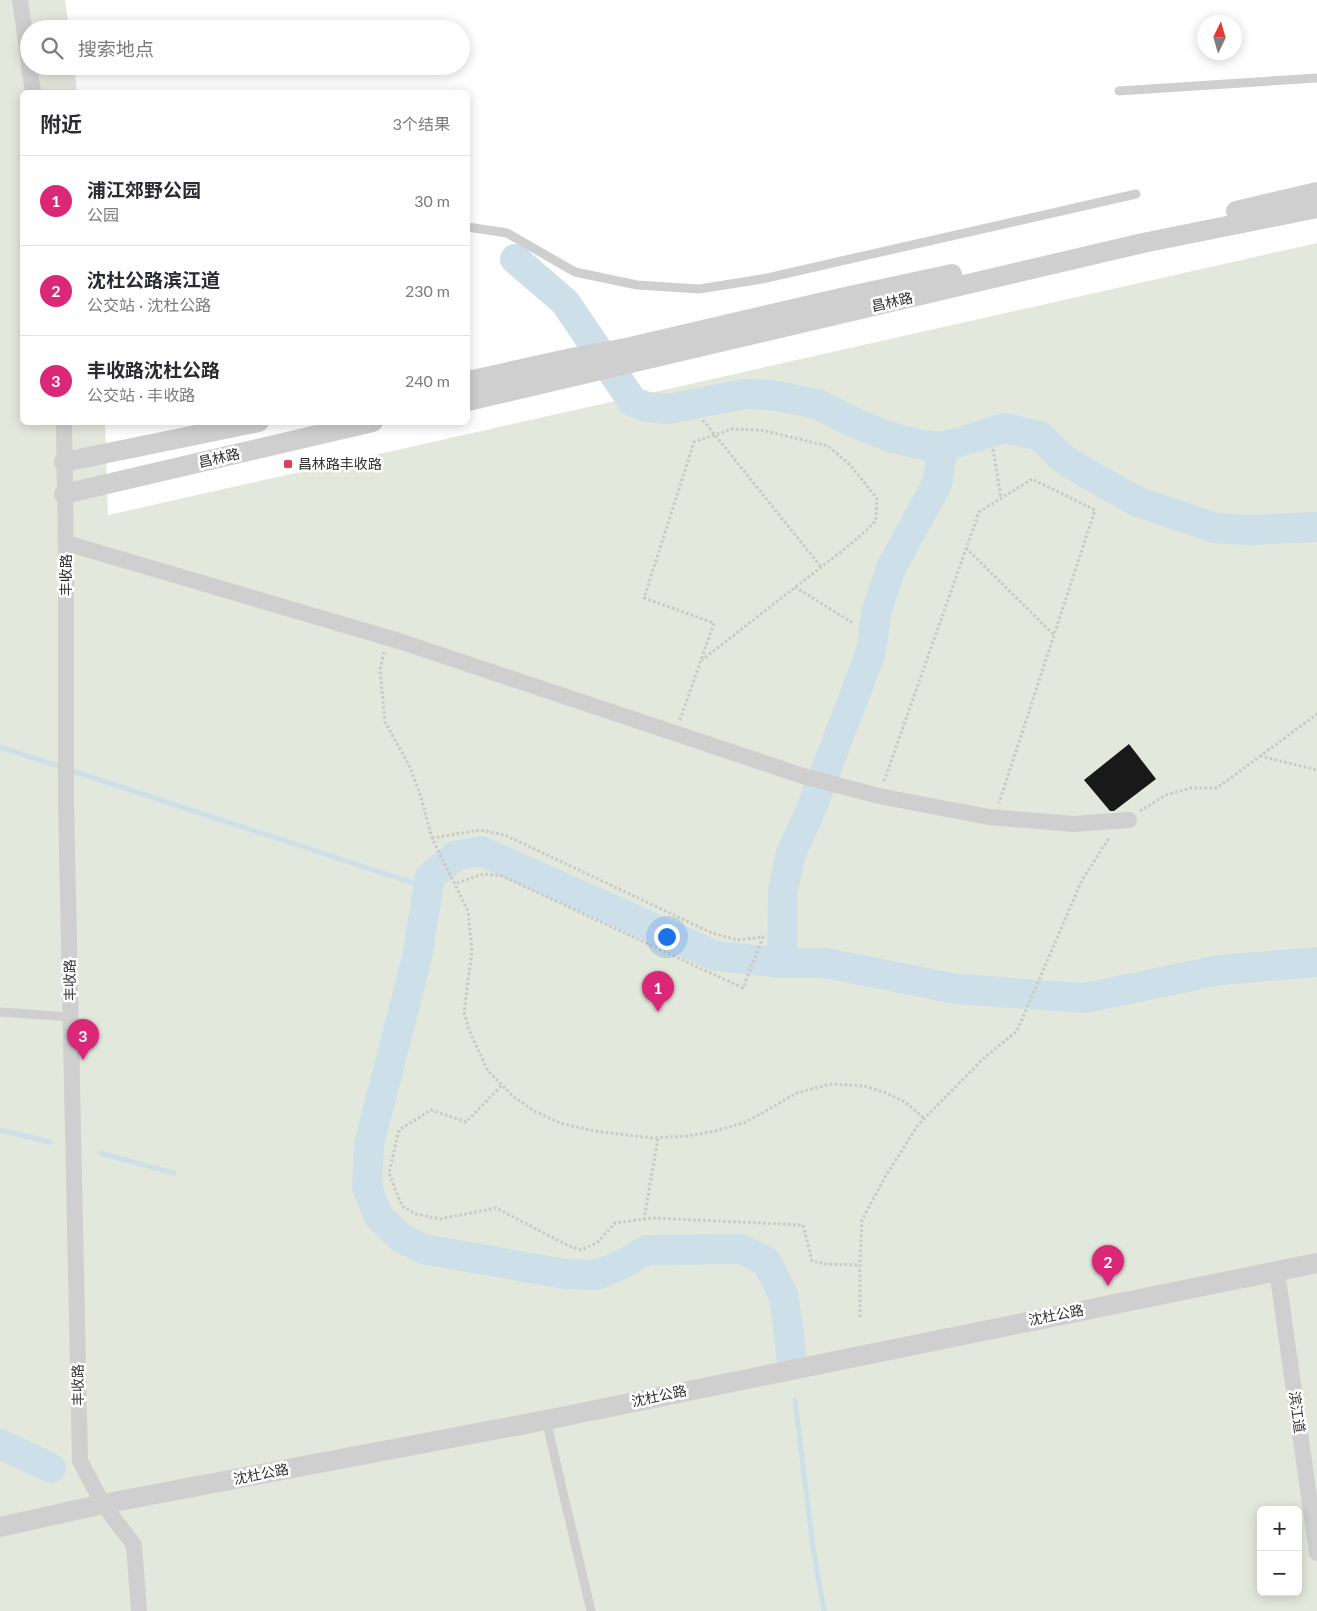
<!DOCTYPE html>
<html lang="zh">
<head>
<meta charset="utf-8">
<style>
  :root { --surface:#fff; --page:#f2f2f3; --text:#2b2b33; --muted:#7c7c81; --line:#e1e1e2; --accent:#db2777 }
  body { margin:0; font-family:Lato,"Noto Sans SC",sans-serif; background:var(--page); color:var(--text) }
  .controls { position:absolute; right:15px; bottom:15px; display:grid; overflow:hidden; border-radius:8px; box-shadow:0 2px 12px #0003 }
  .controls button { width:45px; height:45px; display:grid; place-items:center; padding:0; border:0; border-bottom:1px solid var(--line); background:var(--surface); color:var(--text); font:25px sans-serif }
  .compass { position:absolute; left:1197px; top:15px; width:45px; height:45px; border-radius:50%; background:var(--surface); box-shadow:0 2px 12px #0003; rotate:5deg }
  .you { position:absolute; left:666px; top:936px; width:18px; height:18px; margin:-12px; border:4px solid #fff; border-radius:50%; background:#1a73e8; box-shadow:0 0 0 8px #1a73e833 }
  .badge { display:grid; place-items:center; width:32px; height:32px; border-radius:50%; background:var(--accent); color:#fff; font-size:16px; font-weight:700 }
  .pin { position:absolute; translate:-50% -41px; filter:drop-shadow(0 1px 2px #0008) }
  .pin::after { content:''; position:absolute; top:26px; width:18px; height:15px; background:inherit; clip-path:polygon(0 0,100% 0,50% 100%) }
  .list { margin:0; padding:0; list-style:none }
  h2 { display:flex; justify-content:space-between; align-items:center; height:65px; margin:0; padding:0 20px; font-size:21px }
  h2 small { font-size:16px; font-weight:400; color:var(--muted) }
  .list li { display:grid; grid-template-columns:32px 1fr auto; gap:15px; align-items:center; box-sizing:border-box; height:90px; padding:0 20px; border-top:1px solid var(--line) }
  .list b { display:block; font-size:19px; white-space:nowrap }
  .list p { margin:0; font-size:16px; white-space:nowrap; color:var(--muted) }
  .list em { font-size:16px; font-style:normal; color:var(--muted) }
  .icon { flex:none; width:28px; height:28px; fill:none; stroke:currentColor; stroke-width:2; stroke-linecap:round; stroke-linejoin:round }
  .map { position:relative; flex:none; width:1317px; height:1611px; overflow:hidden }
  .search { position:absolute; background:var(--surface); box-shadow:0 2px 12px #0003; left:20px; top:20px; width:450px; height:55px; display:flex; align-items:center; gap:12px; box-sizing:border-box; padding:0 18px; border-radius:28px; color:var(--muted); font-size:19px }
  .panel { position:absolute; background:var(--surface); box-shadow:0 2px 12px #0003; left:20px; top:90px; width:450px; height:335px; border-radius:8px }
  .map>svg:first-child { display:block }
</style>
</head>
<body>
<div class="map">
<svg width="1317" height="1611" viewBox="0 0 1317 1611">
  <rect width="100%" height="100%" fill="#fff"/>
  <path fill="#e2e8dc" fill-rule="evenodd" d="M0,0H65L69,29H29V66H74L77,92H22V422L105,423L108,515L1317,243V1611H0ZM1261,1510H1298V1592H1261Z"/>
  <g fill="none" stroke-linecap="round" stroke-linejoin="round">
    <path stroke="#cddfe9" stroke-width="5" d="M0,747L428,888
      M0,1130L50,1142
      M100,1153L174,1173
      M795,1400L813,1548L824,1611"/>
    <path stroke="#cddfe9" stroke-width="30" d="M515,259L565,302L633,402L647,407L668,409L744,394L771,395L817,404L857,424L890,437L921,445L943,447L1005,428L1040,436L1062,458L1091,476L1138,502L1215,528L1251,530L1317,527
      M782,963L783,890L791,853L808,817L871,652L876,613L891,568L937,484L943,447
      M791,1357L789,1333L783,1294L766,1261L741,1249L646,1250L621,1265L597,1275L565,1274L423,1249L400,1237L379,1217L367,1187L369,1144L417,958L430,877L455,856L481,851L716,956L782,963H825L956,989L1085,998L1220,970L1317,962
      M0,1444L51,1468"/>
  </g>
  <path fill="#191919" d="M1129,744L1156,779L1114,811H1110L1084,780Z"/>
  <g fill="none" stroke-linecap="round" stroke-linejoin="round">
    <path stroke="#c9c9c9" stroke-width="3" stroke-dasharray="2.5 2.5" stroke-linecap="butt" d="M703,420L821,567
      M993,449L1001,498
      M966,548L1054,635
      M795,587L853,623
      M384,652L380,670L385,722L409,765L420,794L432,838L468,911L472,951L464,1012L469,1030L488,1071L514,1097L534,1111L560,1123L594,1131L652,1138L687,1136L715,1131L746,1122L797,1093L830,1084L864,1086L884,1092L905,1102L925,1119
      M680,720L714,623L644,598L694,442L732,429L761,430L828,446L849,464L877,498L876,521L852,543L702,660
      M1260,756L1317,770
      M884,781L979,512L1032,479L1095,510L999,803
      M1140,811L1166,795L1191,788H1217L1317,714
      M432,838L480,830L505,835L712,933L738,940L763,937L743,988L502,876L483,874L454,884
      M501,1086L466,1122L431,1110L399,1130L389,1173L402,1206L416,1214L440,1219L496,1208L567,1245L581,1250L598,1242L615,1223L652,1218L803,1225L812,1261L826,1264L860,1265
      M644,1220L658,1138
      M860,1317V1265L862,1220L885,1177L918,1125L984,1058L1017,1031L1082,880L1109,838"/>
    <path stroke="#cfcfcf" stroke-width="9" d="M1119,91L1317,78
      M468,227L507,233L575,272L637,285L699,289L762,279L1136,194
      M0,1012L71,1017
      M546,1420L591,1611"/>
    <path stroke="#cfcfcf" stroke-width="16" d="M20,0L29,64
      M29,66L33,92
      M64,422L66,563V802L80,1461L103,1504L134,1545L139,1611
      M66,543L399,641L803,776L879,796L989,817L1073,824L1129,820
      M1277,1271L1317,1553"/>
    <path stroke="#cfcfcf" stroke-width="20" d="M1236,211L1317,192
      M468,381L576,357L626,348L845,297L952,274
      M468,401L1143,243L1317,208
      M64,462L259,422
      M64,494L373,422
      M0,1527L103,1504L546,1420L1317,1263"/>
  </g>
  <rect fill="#da4353" stroke="#fff" stroke-width="2" x="283" y="459" width="10" height="10" rx="2.5"/>
  <g text-anchor="middle" stroke-width="5" stroke-linejoin="round" paint-order="stroke">
    <g font-size="14" fill="#323232" stroke="#fff">
      <text transform="translate(892 302) rotate(-13)" y="5">昌林路</text>
      <text transform="translate(219 458) rotate(-13)" y="5">昌林路</text>
      <text transform="translate(66 575) rotate(-90)" y="5">丰收路</text>
      <text transform="translate(70 980) rotate(-91)" y="5">丰收路</text>
      <text transform="translate(1056 1315) rotate(-11)" y="5">沈杜公路</text>
      <text transform="translate(78 1385) rotate(-91)" y="5">丰收路</text>
      <text transform="translate(659 1396) rotate(-12)" y="5">沈杜公路</text>
      <text transform="translate(1297 1412) rotate(82)" y="5">滨江道</text>
      <text transform="translate(261 1474) rotate(-11)" y="5">沈杜公路</text>
    </g>
    <g font-size="14" fill="#323232" stroke="#fff" text-anchor="start">
      <text x="298" y="469">昌林路丰收路</text>
    </g>
  </g>
</svg>
<div class="controls">
<button>+</button>
<button>−</button>
</div>
<svg class="compass" viewBox="-18 -18 36 36"><path d="M0-13l5 13h-10z" fill="#e53935"/><path d="M0 13l5-13h-10z" fill="#7c7c81"/></svg>
<div class="you"></div>
<div class="pin badge" style="left:658px;top:1012px">1</div>
<div class="pin badge" style="left:1108px;top:1286px">2</div>
<div class="pin badge" style="left:83px;top:1060px">3</div>
<div class="search"><svg class="icon" aria-label="search" viewBox="0 0 24 24"><circle cx="10" cy="10" r="6"/><path d="M15 15l6 6"/></svg>搜索地点</div>
<section class="panel">
<h2>附近<small>3个结果</small></h2>
<ul class="list">
<li><span class="badge">1</span><div><b>浦江郊野公园</b><p>公园</p></div><em>30 m</em></li>
<li><span class="badge">2</span><div><b>沈杜公路滨江道</b><p>公交站 · 沈杜公路</p></div><em>230 m</em></li>
<li><span class="badge">3</span><div><b>丰收路沈杜公路</b><p>公交站 · 丰收路</p></div><em>240 m</em></li>
</ul>
</section>
</div>
</body>
</html>
